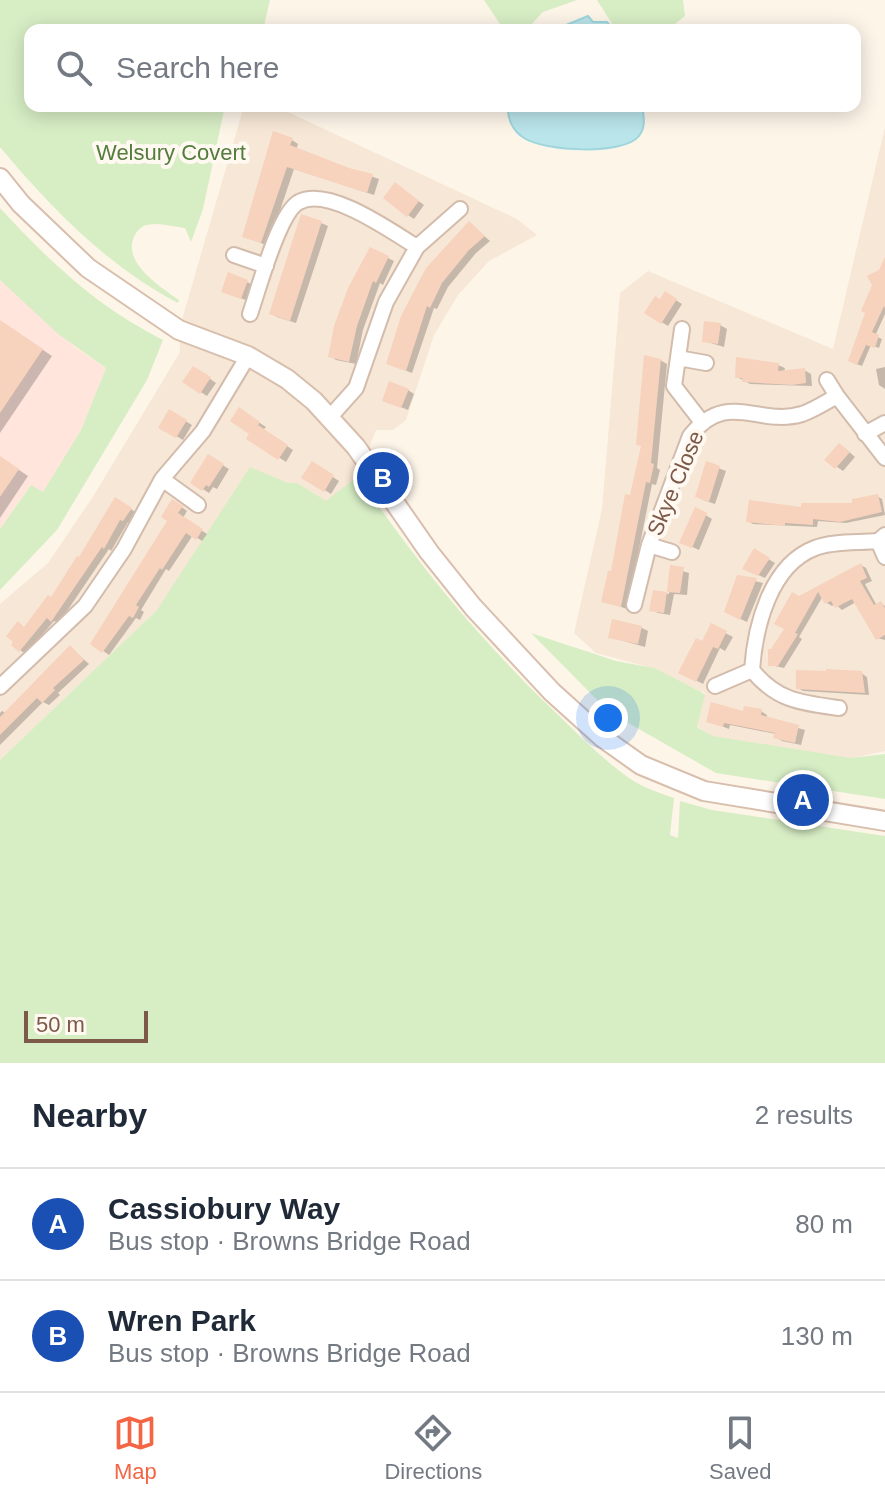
<!DOCTYPE html>
<html lang="en">
<head>
<meta charset="utf-8">
<style>
  :root { --surface:#fff; --page:#f2f2f3; --text:#1f2937; --muted:#747a83; --line:#e0e1e3; --accent:#f36543 }
  body { margin:0; font-family:Arial,sans-serif; background:var(--page); color:var(--text) }
  .scale { position:absolute; left:24px; bottom:20px; width:124px; box-sizing:border-box; padding-left:8px; border:4px solid #7c5949; border-top:0; font-size:22px; line-height:28px; white-space:nowrap; color:#7c5949; -webkit-text-stroke:6px #fff9f1; paint-order:stroke }
  .you { position:absolute; left:608px; top:718px; width:28px; height:28px; margin:-20px; border:6px solid #fff; border-radius:50%; background:#1a73e8; box-shadow:0 0 0 12px #1a73e833 }
  .badge { display:grid; place-items:center; width:52px; height:52px; border-radius:50%; background:var(--accent); color:#fff; font-size:26px; font-weight:700 }
  .pin { position:absolute; translate:-50% -50%; border:4px solid #fff; box-shadow:0 2px 8px #0006 }
  .list { margin:0; padding:0; list-style:none }
  h2 { display:flex; justify-content:space-between; align-items:center; height:104px; margin:0; padding:0 32px; font-size:34px }
  h2 small { font-size:26px; font-weight:400; color:var(--muted) }
  .list li { display:grid; grid-template-columns:52px 1fr auto; gap:24px; align-items:center; box-sizing:border-box; height:112px; padding:0 32px; border-top:2px solid var(--line) }
  .list b { display:block; font-size:30px; white-space:nowrap }
  .list p { margin:0; font-size:26px; white-space:nowrap; color:var(--muted) }
  .list em { font-size:26px; font-style:normal; color:var(--muted) }
  .icon { flex:none; width:44px; height:44px; fill:none; stroke:currentColor; stroke-width:2; stroke-linecap:round; stroke-linejoin:round }
  .map { position:relative; flex:none; width:885px; height:1063px; overflow:hidden }
  .search { position:absolute; background:var(--surface); box-shadow:0 4px 20px #0003; left:24px; right:24px; top:24px; height:88px; display:flex; align-items:center; gap:20px; box-sizing:border-box; padding:0 28px; border-radius:16px; color:var(--muted); font-size:30px }
  .sheet { height:328px; background:var(--surface) }
  nav { display:flex; justify-content:space-around; align-items:center; box-sizing:border-box; height:112px; border-top:2px solid var(--line); background:var(--surface); font-size:22px; color:var(--muted) }
  nav a { display:grid; justify-items:center; gap:4px }
  nav .on { color:var(--accent) }
  .map>svg:first-child { display:block }
</style>
</head>
<body>
<div class="map">
<svg width="885" height="1063" viewBox="0 0 885 1063">
  <rect width="100%" height="100%" fill="#fef5e9"/>
  <path fill="#f7e7d6" d="M244,106H275L517,219L537,235L489,261L458,295L434,335L406,420L393,430H376L358,476L326,502L297,483H288L179,579L157,610L0,760V604L48,563L94,495L180,352L179,330Z
    M885,127V751L848,759L712,736L697,726L705,693L652,668L596,653L574,633L602,509L620,293L648,271L833,349Z"/>
  <path fill="#ffe5dc" d="M0,280L75,347L106,368L81,430L43,493L30,486L0,529Z"/>
  <path fill="#d7eec5" d="M0,0H270L263,30H30V106H225L203,209L191,242L185,228C174,227 158,222 147,225C141,226 136,232 134,237C122,263 162,288 179,300L178,303C106,265 51,208 0,147Z
    M484,0H577L543,12L526,30H504Z
    M597,0H683L685,16L667,30H616Z
    M0,208C50,262 96,306 163,340L147,380L57,530L0,590V529L31,485L43,492L81,430L106,368L58,334L0,280Z
    M250,467L288,483H297L326,501L358,476C415,561 479,639 552,709C577,733 602,759 629,778C642,787 659,793 674,798L670,835L678,838L680,801L712,810L885,836V1063H0V760L157,610Z
    M531,633L616,661L654,668L700,691L705,695L697,727L713,736L850,758L885,754V799L716,773L609,712Z"/>
  <path fill="#bae5eb" stroke="#9fd6de" stroke-width="2" d="M588,16L593,22H607L614,30H554Z
    M508,106H642C644,117 646,127 639,136C623,156 544,151 524,138C513,131 507,119 508,106Z"/>
  <path fill="#0003" d="M292,140L298,144L296,150L379,179L374,195L294,169L268,246L245,236Z
    M402,189L424,205L414,219L408,215Z
    M321,223L328,226L296,323L277,317L271,313Z
    M469,223L490,241L476,253L448,287L437,309L434,308L412,373L394,366Z
    M371,249L394,261L383,285L380,283L363,330L356,364L336,360L330,356Z
    M885,269V314L875,336L882,339L879,348L871,345L862,366L854,363Z
    M229,275L254,285L248,301L230,294Z
    M666,294L682,304L668,326L647,313Z
    M0,321L52,356L0,433Z
    M720,325L727,329L724,347L704,341Z
    M660,360L667,364L657,468L660,470L656,485L652,484L627,609L604,601L631,498Z
    M778,365L785,368L784,372L804,370L811,374L812,386L750,384L737,377Z
    M885,367V389L879,385L876,369Z
    M194,368L216,383L207,396L185,382Z
    M408,390L414,394L408,410L391,403Z
    M240,410L266,427L263,430L293,450L286,462L249,438L252,433Z
    M170,412L192,425L183,440L161,427Z
    M846,449L855,457L843,471L827,460Z
    M0,457L28,476L0,518Z
    M209,457L229,469L217,489L213,487L209,493L192,482Z
    M313,464L339,481L331,494L304,477Z
    M708,464L726,471L715,504L703,500Z
    M877,496L882,499L885,515L846,523L818,521L817,527L753,524L748,521L855,505Z
    M116,499L137,513L130,523L128,522L111,551L109,549L59,623L54,621L26,654L20,650L26,628L51,599L80,560Z
    M179,505L187,511L183,518L207,534L202,541L193,535L169,571L166,569L141,610L144,612L140,620L136,618L109,655L92,643Z
    M696,509L712,519L699,550L688,545Z
    M755,551L775,563L765,578L751,572Z
    M861,565L866,568L872,581L865,584L877,606L881,603L885,606V640L877,638L856,602L842,610L835,604L832,606L827,603L823,596L799,637L802,639L784,668L770,665L799,599Z
    M672,568L689,573L687,595L674,594L670,615L658,613L652,610L654,592L669,594Z
    M738,577L763,583L747,622L732,615Z
    M712,626L733,637L725,651L720,648L703,684L680,672L703,644Z
    M642,628L648,631L645,647L610,637Z
    M71,648L89,664L58,693L60,695L49,705L43,702L0,745V713L2,711L6,713Z
    M861,673L867,677L869,695L803,691L798,688Z
    M761,711L767,715V719L805,730L801,745L782,741L776,737V734L730,725L729,729L708,721Z"/>
  <path fill="#f7d2bd" d="M273,131L293,138L290,145L349,168L373,174L367,193L287,167L261,243L242,237Z
    M395,182L419,201L407,217L383,198Z
    M301,214L322,221L290,321L269,314Z
    M469,221L485,236L469,250L442,283L430,308L427,306L406,371L386,364L401,316L426,268Z
    M370,247L389,256L376,283L373,281L357,326L349,362L328,357L334,326L348,288Z
    M885,257V309L884,306L872,332L879,335L875,348L866,345L857,365L848,361L865,313L861,311L872,285L867,276L879,270Z
    M228,272L248,280L241,299L221,292Z
    M665,291L677,299L661,324L644,313L655,296L660,299Z
    M0,320L43,349L0,413Z
    M704,321L721,323L718,344L702,342Z
    M644,355L661,359L651,463L654,464L650,483L646,482L621,607L601,602L608,571H611L625,494L630,495L641,446L636,445Z
    M736,357L779,363L778,371L805,368L806,383L792,385L742,382V378H735Z
    M193,366L211,377L200,394L182,382Z
    M389,381L409,389L401,408L382,401Z
    M239,407L260,422L258,425L288,445L278,460L246,439L249,434L230,421Z
    M169,409L187,420L176,438L158,428Z
    M839,443L850,452L835,469L824,460Z
    M208,454L224,464L209,487L206,485L202,491L190,483Z
    M0,456L19,469L0,497Z
    M312,461L334,475L324,492L301,478Z
    M706,461L720,466L709,502L695,497Z
    M878,494L882,512L840,522L813,519V525L785,523V526L746,522L749,500L801,507V503H852V499Z
    M115,497L132,508L123,521L120,520L104,549L102,547L51,622L47,618L19,652L11,645L13,642L6,636L18,621L24,627L48,595L51,597L77,556L79,557Z
    M172,499L183,506L178,513L203,529L196,540L186,533L162,570L160,568L136,605L139,607L133,618L129,616L102,653L90,644L167,521L161,517Z
    M695,507L707,513L692,548L679,543Z
    M754,548L770,558L758,576L742,569Z
    M861,563L867,578L860,581L874,605L881,601L885,608V635L876,640L852,599L835,608L831,601L825,604L818,592L795,633L798,634L778,666H768V649H771L784,629L774,624L792,592L799,596Z
    M670,565L684,567L680,593L667,592Z
    M737,575L757,578L740,620L724,612Z
    M653,590L667,592L664,613L649,611Z
    M612,619L642,626L638,644L608,638Z
    M711,623L727,631L718,649L713,647L696,682L678,673L696,638L702,641Z
    M70,645L84,660L53,688L55,690L42,703L37,698L0,735V717Z
    M826,669L862,671L865,693L796,689V670L826,671Z
    M711,702L743,711L744,706L762,709L761,715L799,725L795,743L773,738L775,733L724,723L723,727L706,722Z"/>
  <g fill="none" stroke-linecap="round" stroke-linejoin="round">
    <g stroke="#d3bcac" stroke-width="18">
      <path id="street" d="M234,255L266,266
        M250,314C258,291 279,212 299,202C329,186 392,232 417,247
        M682,329L674,386L701,421
        M678,358L706,363
        M827,380L837,396
        M330,417L356,388L386,302L417,247L460,209
        M865,434L885,423
        M162,479L198,505
        M878,541L885,557
        M649,545L672,552
        M634,605L649,545L690,436C727,389 758,427 802,414C814,410 826,402 837,396L885,458
        M715,686L752,670
        M0,687L85,606L124,549L162,479L203,431L248,356
        M839,708C802,703 777,701 752,670C755,627 770,565 815,548C833,541 858,543 878,541L885,535"/>
    </g>
    <g stroke="#d8beac" stroke-width="22">
      <path id="secondary" d="M0,178L21,204L88,268L179,330L248,356L287,379L314,401L356,447L429,552L473,607L552,692L603,738L641,765L704,791L885,821"/>
    </g>
    <use href="#street" stroke="#fff" stroke-width="14"/>
    <use href="#secondary" stroke="#fff" stroke-width="18"/>
  </g>
  <g text-anchor="middle" stroke-width="8" stroke-linejoin="round" paint-order="stroke">
    <g font-size="22" fill="#527d3c" stroke="#fff9f1">
      <text x="171" y="160">Welsury Covert</text>
    </g>
    <g font-size="22" fill="#7c5949" stroke="#fff9f1">
      <text transform="translate(675 483) rotate(-67)" y="8">Skye Close</text>
    </g>
  </g>
</svg>
<div class="scale">50 m</div>
<div class="you"></div>
<div class="pin badge" style="left:803px;top:800px;background:#1a4fb4">A</div>
<div class="pin badge" style="left:383px;top:478px;background:#1a4fb4">B</div>
<div class="search"><svg class="icon" aria-label="search" viewBox="0 0 24 24"><circle cx="10" cy="10" r="6"/><path d="M15 15l6 6"/></svg>Search here</div>
</div>
<section class="sheet">
<h2>Nearby<small>2 results</small></h2>
<ul class="list">
<li><span class="badge" style="background:#1a4fb4">A</span><div><b>Cassiobury Way</b><p>Bus stop · Browns Bridge Road</p></div><em>80 m</em></li>
<li><span class="badge" style="background:#1a4fb4">B</span><div><b>Wren Park</b><p>Bus stop · Browns Bridge Road</p></div><em>130 m</em></li>
</ul>
</section>
<nav>
<a class="on"><svg class="icon" aria-label="map" viewBox="0 0 24 24"><path d="M3 6l6-2 6 2 6-2v14l-6 2-6-2-6 2zM9 4v14M15 6v14"/></svg>Map</a>
<a><svg class="icon" aria-label="directions" viewBox="0 0 24 24"><path d="M12 3l9 9-9 9-9-9zM9 14v-3h6M13 9l2 2-2 2"/></svg>Directions</a>
<a><svg class="icon" aria-label="saved" viewBox="0 0 24 24"><path d="M7 4h10v16l-5-4-5 4z"/></svg>Saved</a>
</nav>
</body>
</html>
